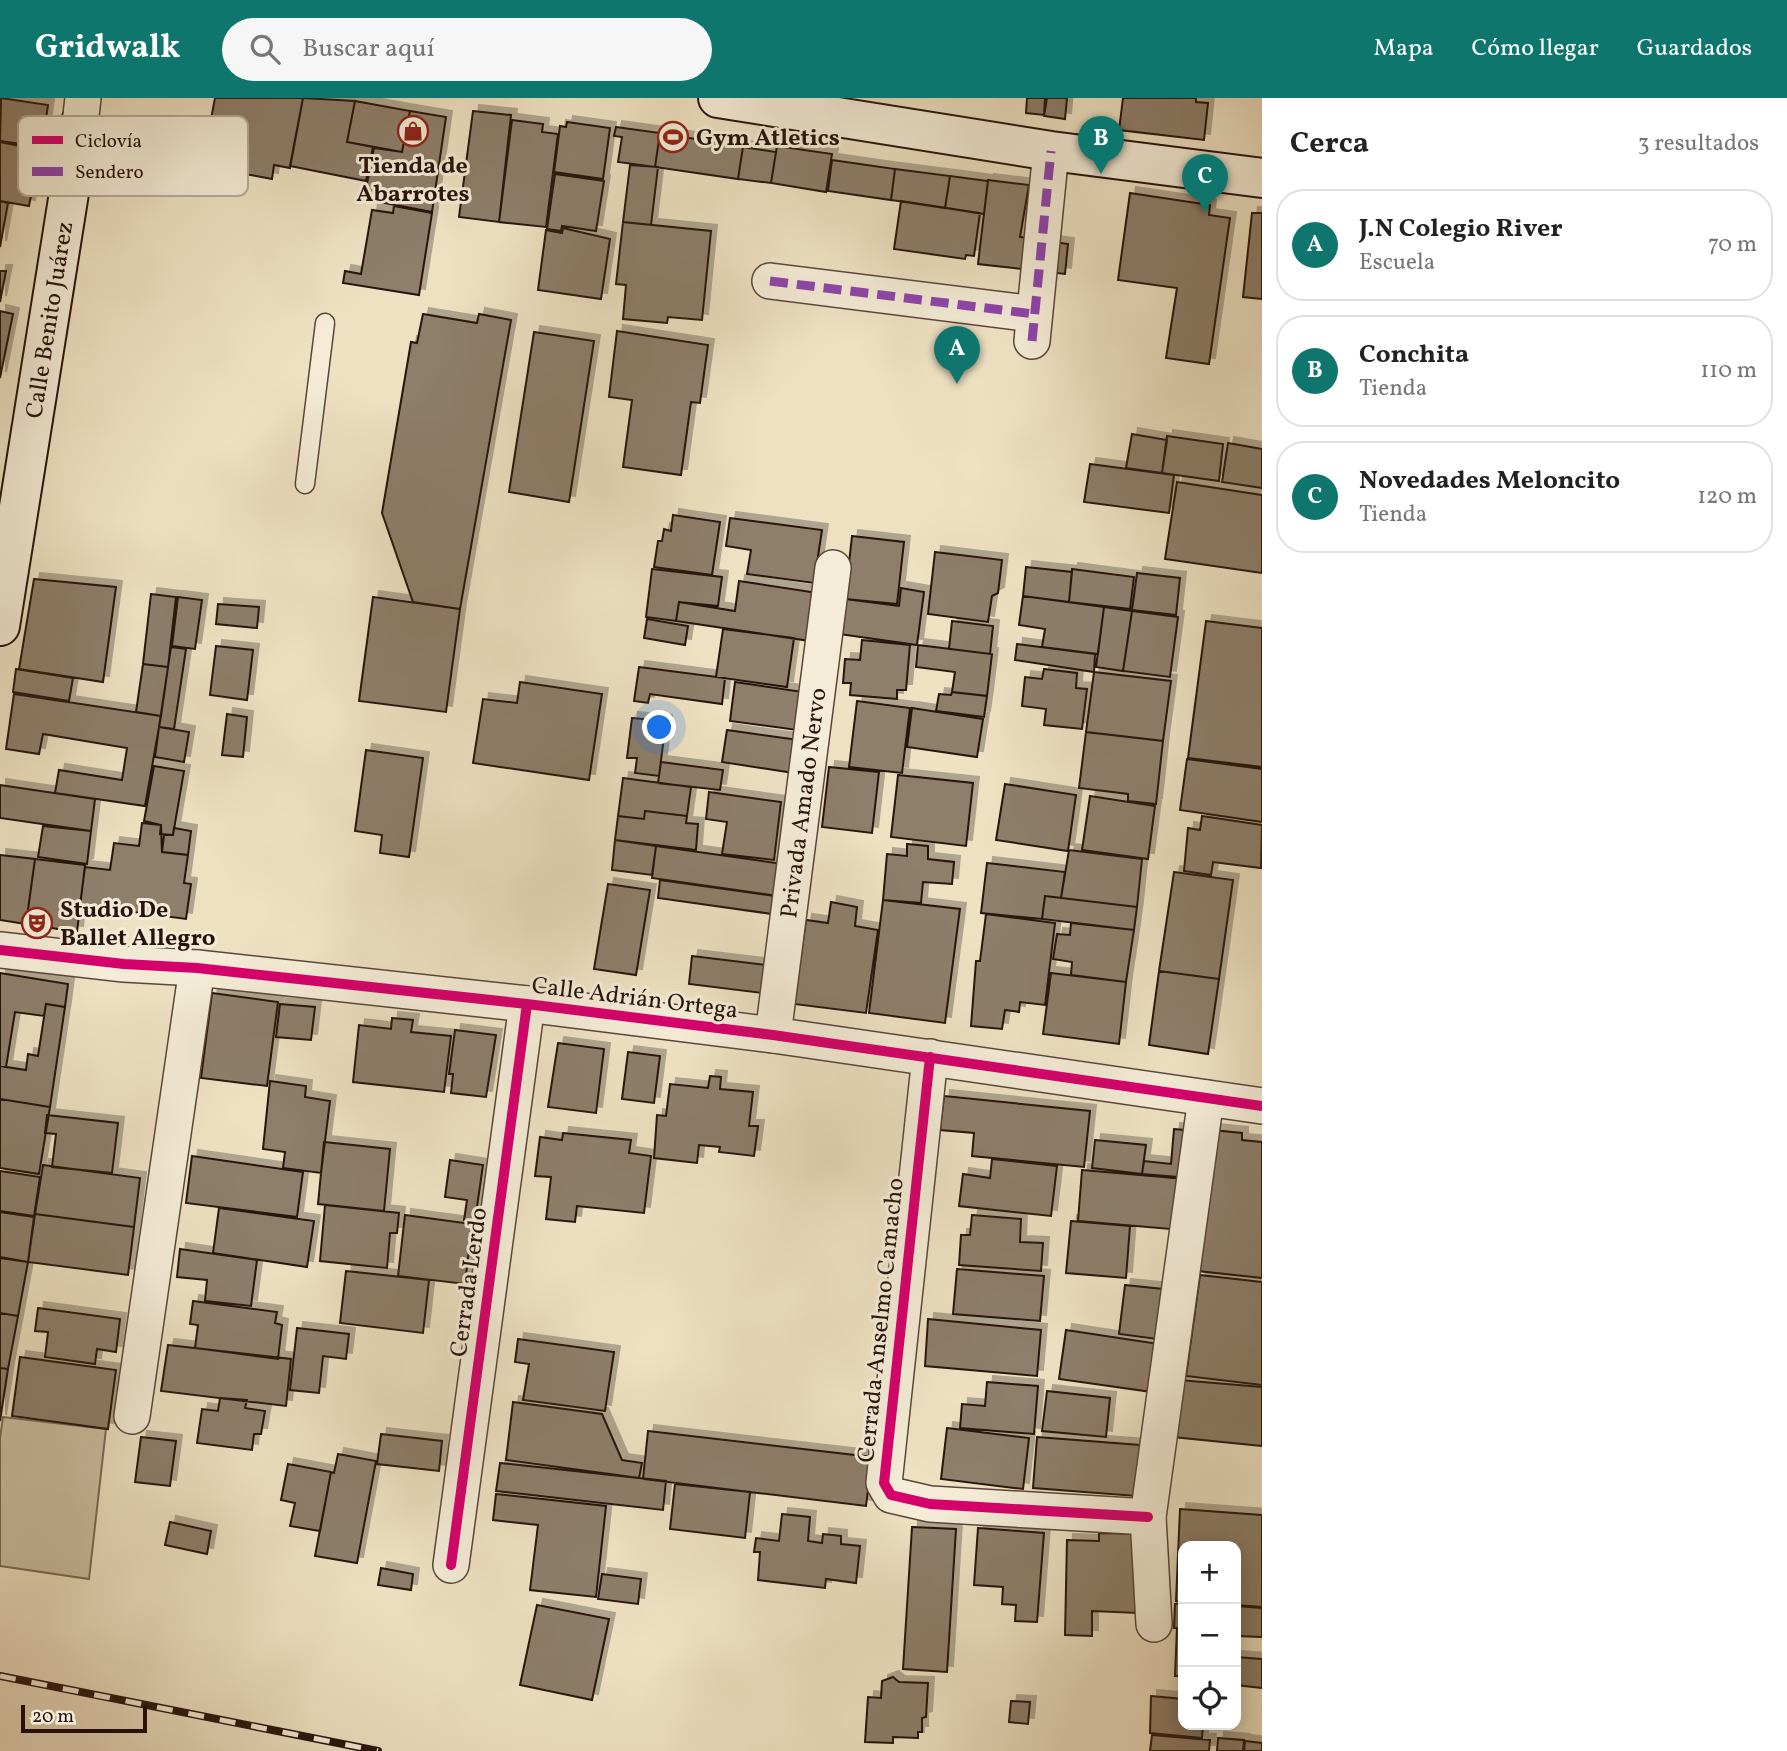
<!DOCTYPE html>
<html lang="es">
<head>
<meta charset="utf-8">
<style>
  :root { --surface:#fff; --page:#f6f6f6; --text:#222; --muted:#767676; --line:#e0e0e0; --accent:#0f766e }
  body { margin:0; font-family:Vollkorn,serif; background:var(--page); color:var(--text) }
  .controls { position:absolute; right:21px; bottom:21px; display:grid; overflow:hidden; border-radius:14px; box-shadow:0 4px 18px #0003 }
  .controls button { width:63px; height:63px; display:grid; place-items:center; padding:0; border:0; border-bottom:2px solid var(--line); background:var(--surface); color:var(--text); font:35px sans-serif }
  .scale { position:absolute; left:21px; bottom:18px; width:126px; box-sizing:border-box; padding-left:7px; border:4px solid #27130c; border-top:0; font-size:19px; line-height:24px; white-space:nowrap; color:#27130c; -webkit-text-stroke:5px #f4ecd7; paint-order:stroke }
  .you { position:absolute; left:660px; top:630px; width:24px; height:24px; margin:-18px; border:5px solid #fff; border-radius:50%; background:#1a73e8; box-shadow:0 0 0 10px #1a73e833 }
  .badge { display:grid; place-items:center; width:46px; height:46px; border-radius:50%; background:var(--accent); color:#fff; font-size:23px; font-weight:700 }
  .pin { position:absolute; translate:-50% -58px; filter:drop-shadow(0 2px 4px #0008) }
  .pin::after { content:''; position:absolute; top:37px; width:24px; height:21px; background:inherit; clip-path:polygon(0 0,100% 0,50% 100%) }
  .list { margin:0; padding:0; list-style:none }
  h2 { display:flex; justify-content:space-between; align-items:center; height:91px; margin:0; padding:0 28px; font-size:30px }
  h2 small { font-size:23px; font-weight:400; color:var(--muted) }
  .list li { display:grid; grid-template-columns:46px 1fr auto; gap:21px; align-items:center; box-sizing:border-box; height:112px; margin:0 14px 14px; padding:0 14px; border:2px solid var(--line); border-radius:28px }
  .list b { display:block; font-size:26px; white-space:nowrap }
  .list p { margin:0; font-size:23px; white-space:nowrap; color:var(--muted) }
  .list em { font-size:23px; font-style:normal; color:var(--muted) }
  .icon { flex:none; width:38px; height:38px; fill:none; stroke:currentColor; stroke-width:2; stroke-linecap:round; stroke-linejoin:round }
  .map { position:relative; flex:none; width:1262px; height:1653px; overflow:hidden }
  header { display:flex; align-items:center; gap:42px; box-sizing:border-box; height:98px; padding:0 35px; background:var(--accent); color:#fff }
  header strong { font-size:33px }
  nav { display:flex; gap:38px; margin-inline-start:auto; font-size:24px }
  .search { width:490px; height:63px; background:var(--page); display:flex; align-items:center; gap:18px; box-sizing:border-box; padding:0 24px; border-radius:38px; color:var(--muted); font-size:26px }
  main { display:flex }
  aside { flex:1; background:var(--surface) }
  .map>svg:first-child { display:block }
</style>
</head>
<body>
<header>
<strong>Gridwalk</strong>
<div class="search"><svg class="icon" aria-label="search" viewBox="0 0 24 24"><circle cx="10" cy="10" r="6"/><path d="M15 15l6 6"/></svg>Buscar aquí</div>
<nav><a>Mapa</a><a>Cómo llegar</a><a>Guardados</a></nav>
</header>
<main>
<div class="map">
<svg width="1262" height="1653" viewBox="0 0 1262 1653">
  <defs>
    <filter id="shadow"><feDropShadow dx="6" dy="-6" stdDeviation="0" flood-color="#0004"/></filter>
  </defs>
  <rect width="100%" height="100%" fill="#eee1c2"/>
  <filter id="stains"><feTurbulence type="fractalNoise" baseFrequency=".00286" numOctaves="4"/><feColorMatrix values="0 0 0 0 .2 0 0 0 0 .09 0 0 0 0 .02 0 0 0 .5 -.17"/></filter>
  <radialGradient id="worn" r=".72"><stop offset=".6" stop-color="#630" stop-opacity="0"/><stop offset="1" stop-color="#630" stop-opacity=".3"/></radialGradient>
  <path fill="#ccbea3" stroke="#7a6858" stroke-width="2" d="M3,1319L106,1331L89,1481L0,1468V1340Z"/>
  <path fill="#8e7e6b" stroke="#27130c" stroke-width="2" filter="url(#shadow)" d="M1,0L48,7L42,49L0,43Z
    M215,0H303L290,70L274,67L272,81L202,68Z
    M303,0L355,3L347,44L373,49L366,83L290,68Z
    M1027,0H1045L1044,17L1026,15Z
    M1047,0H1067L1065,21L1044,18Z
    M1123,0H1196V4L1208,5L1204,42L1119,32Z
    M355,3L410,13L402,54L347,44Z
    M410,13L446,19L432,114L364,101L374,50L402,54Z
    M473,13L511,17L499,124L459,119Z
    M512,22L543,26L542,34L558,36L546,129L499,124Z
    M567,24L610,30L603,81L554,74L560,28L566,29Z
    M616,29L660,35L655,69L618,64L622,39L614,38Z
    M660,35L743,49L738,81L655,69Z
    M0,44L40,52L29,108L0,103Z
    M777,48L832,56L826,94L771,85Z
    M743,49L776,54L771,85L738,81Z
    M832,62L895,71L891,102L828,93Z
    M630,67L658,69L651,127L623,124Z
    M895,71L950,78L945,110L891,102Z
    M555,76L604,83L596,133L562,128L561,133L547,131Z
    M950,78L988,83L984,116L945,110Z
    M988,82L1029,87L1020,139L1068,146L1065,176L978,166Z
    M1130,95L1210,107L1209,117L1230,120L1209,266L1166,260L1177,190L1118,182Z
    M0,103L8,105L0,149Z
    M901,103L980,115L974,158L966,157L965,161L894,151Z
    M394,108L432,115L419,197L343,185L345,173L361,176L372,112L393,115Z
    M1252,115H1262V201L1243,199Z
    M623,124L711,133L702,222L668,219L667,225L623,221L626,187L616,186Z
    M563,130L610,141L601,201L538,192L546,132L562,135Z
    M0,173H6L0,204Z
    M0,213L13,216L0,280Z
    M423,216L477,225L479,216L511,222L460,511L413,504L382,415L411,244L417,245Z
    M617,233L708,247L700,305L691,304L681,377L623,369L632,302L609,299Z
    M534,234L594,243L569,404L509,394Z
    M1132,336L1167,342L1162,375L1126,370Z
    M1167,338L1223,346L1219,383L1162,375Z
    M1228,345L1262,351V390L1222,384Z
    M1090,366L1174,377L1169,415L1084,404Z
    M1177,384L1262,397V475L1165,461Z
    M673,417L720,424L712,477L654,469L658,443H662L664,431L671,433Z
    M730,420L822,432L814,485L747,476L751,452L726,448Z
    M852,438L904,444L897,506L845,501Z
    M935,454L1002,462L998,495L992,498L988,524L928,516Z
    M1026,469L1072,474L1069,504L1023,498Z
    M652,471L722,479L718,508L679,504L676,523L646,519Z
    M1072,471L1134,479L1130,511L1069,504Z
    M1137,475L1180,480L1176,517L1132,512Z
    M34,481L116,489L103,584L19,571Z
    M739,483L818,495L810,543L676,523L679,504L735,513Z
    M901,490L924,494L917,547L839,536L845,501L899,508Z
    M151,496L176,499L168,569L143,566Z
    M1023,498L1104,509L1098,556L1042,549L1045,531L1019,527Z
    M178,499L202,502L195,551L172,548Z
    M373,499L460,511L446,614L359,603Z
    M218,506L259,509L257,530L216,526Z
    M1104,509L1132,513L1123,573L1096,569Z
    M1132,513L1178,519L1170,579L1123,573Z
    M647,521L688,528L685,547L644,540Z
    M952,523L993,528L990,556L949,551Z
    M1206,523L1262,530V669L1188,660Z
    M723,531L794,540L787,589L716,579Z
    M862,542L910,547L906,592H897V601L850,597L851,585H843L845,561L860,562Z
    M1017,546L1095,556L1094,574L1015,562Z
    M918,547L992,556L987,598L952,594L955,574L916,569Z
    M216,548L253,552L247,602L210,597Z
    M171,549L186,551L174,631L159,629Z
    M143,566L168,569L161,618L136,614Z
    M639,569L725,580L722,606L650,596L648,605L634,603Z
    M16,571L73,580L69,603L13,594Z
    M1044,571L1077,575L1076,590L1087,591L1082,631L1044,627L1046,611L1022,608L1025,579L1042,581Z
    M1094,574L1171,583L1163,643L1086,634Z
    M520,584L602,596L589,682L473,665L483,601L517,605Z
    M735,584L803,594L797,632L730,623Z
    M952,594L987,598L984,619L936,613L939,596L951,597Z
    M14,596L161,618L145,708L55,695L59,672L122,682L127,650L43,636L39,656L6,651Z
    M857,603L910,610L902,675L849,669Z
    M912,610L983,621L977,659L907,649Z
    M227,616L247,619L243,659L222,657Z
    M632,620L666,623L659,678L635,675L637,660H627Z
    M159,629L189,634L184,664L155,659Z
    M727,632L799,642L794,675L722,664Z
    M1086,634L1163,643L1156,706L1128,703V696L1079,690Z
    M366,652L423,660L409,759L380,755L382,737L355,733Z
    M1187,661L1262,671V724L1180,712Z
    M661,664L723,672L720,692L658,685Z
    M154,668L184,673L173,737L160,736L161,727L144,723Z
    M829,669L879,674L872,735L822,729Z
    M898,677L973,685L966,748L891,739Z
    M623,680L691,689L687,718L645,713L644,721L618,718Z
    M1005,686L1076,697L1068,753L996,742Z
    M0,687L95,701L91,733L0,720Z
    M709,694L781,704L774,762L722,756L727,724L706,721Z
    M1090,698L1155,708L1148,761L1082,752Z
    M645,713L687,718L686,725L698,726L696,752L615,742L618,718L644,721Z
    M1202,718L1262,727L1261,770L1213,764L1211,777L1184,773L1188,730L1200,732Z
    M142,725L161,727L162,754L188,757L184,785L191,786L186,821L80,807L85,769L110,772L114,745L139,748Z
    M43,728L91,733L87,766L38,759Z
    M174,730L191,733L188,757L162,754L164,737H173Z
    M615,742L656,748L652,777L612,772Z
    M907,746L928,748V761L954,764L952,786L923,784L921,805L883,802L887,756L907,758Z
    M656,748L783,766L778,798L652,780Z
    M1069,752L1142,761L1137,809L1061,800Z
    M0,757L35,761L26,826L0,822Z
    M35,761L85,767L77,834L26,826Z
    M987,765L1065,774L1061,800L1045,798L1042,821L981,815Z
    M1174,774L1233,782L1219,881L1159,873Z
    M660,782L775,798L772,816L658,800Z
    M608,786L650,792L636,877L594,871Z
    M1045,798L1137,809L1134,832L1042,821Z
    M883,802L960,811L945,925L869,915Z
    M831,804L857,809L855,828L878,832L866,915L794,906L806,822L828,825Z
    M986,816L1055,825L1045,907L1020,904L1019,914L1005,912L1002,931L971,928L976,863H980Z
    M1071,825L1134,832L1126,884L1071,877L1072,864L1053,861L1057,836L1070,837Z
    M692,858L766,867L762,895L689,886Z
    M1159,873L1219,881L1208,956L1149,947Z
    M0,875L68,886L65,909L46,906L44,918L15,914L6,969L0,968Z
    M1051,875L1126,884L1119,946L1043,936Z
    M212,895L278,904L267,988L201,980Z
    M46,906L65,909L50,1009L0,1001V968L26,972L28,956L38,958Z
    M280,906L315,909L311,942L276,939Z
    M392,920L413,922L411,934L451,938L444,994L353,984L359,927L391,931Z
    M455,932L496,937L486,999L451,995L453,976H449Z
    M558,945L604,951L596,1015L548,1009Z
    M628,954L660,958L654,1005L622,1001Z
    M710,978L721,979L720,991L753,994L749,1028H758L754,1058L719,1054L720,1049L699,1047L697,1065L654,1060L657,1017L666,1018L670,986L708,990Z
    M270,983L306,988L305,999L330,1003L321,1075L283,1070L285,1054L263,1051Z
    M944,998L1090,1013L1084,1069L972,1058L974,1035L940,1032Z
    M0,1001L50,1009L39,1076L0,1070Z
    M47,1017L118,1025L112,1075L52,1069L56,1036L45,1035Z
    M1174,1031L1195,1033L1190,1080L1142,1076L1144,1063L1171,1066Z
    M1212,1032L1242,1035V1042L1262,1044V1180L1198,1173Z
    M563,1035L631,1042L629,1055L651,1058L644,1115L577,1108L575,1124L546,1121L551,1079L535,1078L540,1039L562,1042Z
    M1095,1042L1146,1047L1142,1076L1092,1070Z
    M324,1044L390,1051L384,1113L318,1106Z
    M192,1058L303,1074L297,1119L186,1105Z
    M992,1061L1057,1068L1051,1118L959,1108L963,1076L990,1080Z
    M450,1062L483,1067L475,1123L464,1122L467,1102L445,1099Z
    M43,1067L140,1080L134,1129L35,1116Z
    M1082,1072L1186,1081L1182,1132L1078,1123Z
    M0,1073L40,1079L34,1118L0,1113Z
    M325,1107L399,1115L397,1135H390L387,1170L320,1163Z
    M219,1110L314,1123L307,1169L213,1155Z
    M0,1114L34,1119L28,1164L0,1159Z
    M35,1116L134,1129L128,1177L28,1164Z
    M405,1117L472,1126L465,1186L398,1178Z
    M972,1117L1021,1121L1020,1144L1043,1145L1041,1173L959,1167L961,1137H970Z
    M1071,1123L1130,1128L1126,1180L1066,1175Z
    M180,1151L257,1162L251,1208L205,1203L207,1182L177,1179Z
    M0,1160L28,1164L18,1218L0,1215Z
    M957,1171L1044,1178L1040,1223L953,1216Z
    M346,1173L429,1182L423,1235L340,1225Z
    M1200,1177L1262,1184V1287L1186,1278Z
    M1125,1187L1163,1191L1157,1241L1119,1236Z
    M193,1203L277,1214L275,1225L282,1227L278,1261L195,1250L198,1227L190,1226Z
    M38,1210L120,1221L116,1254L97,1251L95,1266L45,1259L48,1234L35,1233Z
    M0,1215L18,1218L8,1271L0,1270Z
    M928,1221L1041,1232L1037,1278L925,1268Z
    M297,1230L349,1236L346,1261L323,1258L319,1295L290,1292Z
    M1066,1232L1159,1246L1152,1294L1059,1281Z
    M518,1241L614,1254L605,1313L523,1302L529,1266L515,1264Z
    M168,1247L291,1261L286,1308L161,1293Z
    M20,1259L116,1272L108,1331L12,1318Z
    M0,1270L8,1271L0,1323Z
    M1179,1282L1262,1289V1348L1173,1339Z
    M987,1284L1038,1288L1034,1336L960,1330L962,1306L985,1308Z
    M1047,1293L1110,1300L1106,1339L1042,1333Z
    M220,1300L247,1302L245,1310L265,1313L261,1336H254L252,1352L197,1345L202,1311L218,1313Z
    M513,1304L602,1316L622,1362L642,1365L639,1380L506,1362Z
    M947,1330L1029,1340L1023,1391L941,1381Z
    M648,1333L872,1359L866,1408L643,1381Z
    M381,1336L442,1343L439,1373L377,1366Z
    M141,1339L176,1343L170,1388L135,1384Z
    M1037,1339L1140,1347L1136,1398L1033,1390Z
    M338,1356L376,1363L357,1465L315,1458L331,1374L334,1375Z
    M500,1365L666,1383L663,1412L496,1393Z
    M288,1366L331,1374L320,1433L290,1428L295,1405L281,1402Z
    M675,1386L750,1394L745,1440L670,1431Z
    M496,1396L606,1408L596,1499L530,1492L538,1427L493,1422Z
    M1180,1411L1262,1417V1509L1236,1507V1448H1183V1503H1176Z
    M782,1416L810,1419L808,1443L822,1445L823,1436L841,1438V1446L860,1448L856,1485L826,1481L825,1490L758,1482L760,1454H754L756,1440L779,1443Z
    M170,1424L211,1433L207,1456L165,1447Z
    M912,1429L956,1431L947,1574L903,1571Z
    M978,1430L1044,1435L1037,1524L1015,1523L1016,1507L1002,1506L1003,1489L974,1487Z
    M1099,1435L1140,1436L1138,1515L1092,1513V1538L1065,1537L1067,1442L1099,1443Z
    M381,1470L413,1476L411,1492L378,1487Z
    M602,1476L641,1481L638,1506L598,1501Z
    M1180,1505H1183V1530H1174L1175,1506Z
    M537,1507L609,1521L592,1602L520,1587Z
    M1236,1508L1262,1510V1539L1236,1538Z
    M1177,1530H1183V1578H1175Z
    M1236,1559L1262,1561V1590L1236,1587Z
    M893,1579L899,1584L928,1585L926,1619L922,1620V1634H918V1640L893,1639V1645L865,1644L868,1599L881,1600L882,1583Z
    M1151,1598L1183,1601V1627H1203L1202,1640L1150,1635Z
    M1011,1603L1030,1604L1028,1626L1009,1624Z
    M1152,1637L1210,1642L1209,1653H1150Z
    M1218,1640L1244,1642L1243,1653H1217Z
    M1245,1643L1262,1645V1653H1244Z"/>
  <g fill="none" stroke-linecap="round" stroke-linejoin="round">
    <g stroke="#59463a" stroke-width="21">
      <path id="service" d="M305,386L325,225"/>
    </g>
    <g stroke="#59463a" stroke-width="38">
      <g id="minor">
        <path d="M80,26L83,0"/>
        <path d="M770,183L1034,216"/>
        <path d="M1032,243L1051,53"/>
        <path d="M0,852L124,866L197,870L527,906L773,937L1262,1008"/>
        <path id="s1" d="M773,937L833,470"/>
        <path d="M930,959L884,1385L891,1397L930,1406L1148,1419"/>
        <path d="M132,1318L197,870"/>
        <path d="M451,1467L527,906"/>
        <path d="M1154,1526L1148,1419L1206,1000"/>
      </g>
    </g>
    <g stroke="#27130c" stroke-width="42">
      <g id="secondary">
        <path d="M718,0L1051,53L1262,80"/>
        <path id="s2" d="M0,528L80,26"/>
      </g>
    </g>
    <use href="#service" stroke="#f4ecd7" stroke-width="18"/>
    <use href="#minor" stroke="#f4ecd7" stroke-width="35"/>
    <use href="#secondary" stroke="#f4ecd7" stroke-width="38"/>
    <g stroke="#27130c" stroke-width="8">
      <path id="rail" d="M0,1578L378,1653"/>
    </g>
    <use href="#rail" stroke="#f4ecd7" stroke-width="5" stroke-dasharray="16" stroke-linecap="butt"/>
    <path stroke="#8e44ad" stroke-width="9" stroke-dasharray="18 9" stroke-linecap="butt" d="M770,183L1034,216
      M1032,243L1051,53"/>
    <g stroke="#f4ecd7" stroke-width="15">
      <path id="cycleway" d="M0,852L124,866L197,870L527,906L773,937L1262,1008
        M930,959L884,1385L891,1397L930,1406L1148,1419
        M451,1467L527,906"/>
    </g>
    <use href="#cycleway" stroke="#d6006c" stroke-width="10"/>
  </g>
  <defs>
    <g id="shop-ring" transform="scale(1.575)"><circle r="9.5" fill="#f4ecd7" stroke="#8f2418" stroke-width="1.5"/><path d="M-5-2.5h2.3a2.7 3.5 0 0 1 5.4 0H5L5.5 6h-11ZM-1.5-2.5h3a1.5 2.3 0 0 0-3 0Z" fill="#8f2418"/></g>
    <g id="stadium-ring" transform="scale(1.575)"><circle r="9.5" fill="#f4ecd7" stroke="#8f2418" stroke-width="1.5"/><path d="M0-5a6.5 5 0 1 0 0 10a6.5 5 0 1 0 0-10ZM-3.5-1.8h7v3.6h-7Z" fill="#8f2418"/></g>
    <g id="theatre-ring" transform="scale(1.575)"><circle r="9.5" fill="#f4ecd7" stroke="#8f2418" stroke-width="1.5"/><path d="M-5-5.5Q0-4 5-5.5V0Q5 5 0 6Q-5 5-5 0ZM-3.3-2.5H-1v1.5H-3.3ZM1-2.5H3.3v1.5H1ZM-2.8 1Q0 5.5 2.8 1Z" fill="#8f2418"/></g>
  </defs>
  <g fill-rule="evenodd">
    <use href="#shop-ring" x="413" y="33"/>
    <use href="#stadium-ring" x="673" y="39"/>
    <use href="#theatre-ring" x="37" y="825"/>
  </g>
  <g text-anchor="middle" stroke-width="6" stroke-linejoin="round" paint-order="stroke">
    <g font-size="24" font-weight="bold" fill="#27130c" stroke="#f4ecd7" text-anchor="start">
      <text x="696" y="47">Gym Atletics</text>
      <text x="413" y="75" text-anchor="middle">Tienda de<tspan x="413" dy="28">Abarrotes</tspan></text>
      <text x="60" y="819">Studio De<tspan x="60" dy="28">Ballet Allegro</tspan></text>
    </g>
    <g font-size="24" fill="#27130c" stroke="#f4ecd7">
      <text dy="8" stroke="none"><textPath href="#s2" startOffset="310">Calle Benito Juárez</textPath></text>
      <text dy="8" stroke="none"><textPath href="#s1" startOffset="234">Privada Amado Nervo</textPath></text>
      <text transform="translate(635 899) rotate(7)" y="8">Calle Adrián Ortega</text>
      <text transform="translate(468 1184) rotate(-82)" y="8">Cerrada Lerdo</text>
      <text transform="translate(880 1222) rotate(-84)" y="8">Cerrada Anselmo Camacho</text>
    </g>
  </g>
  <rect x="18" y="18" width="230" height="80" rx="10" fill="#f4ecd7" stroke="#b6ab9a" stroke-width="2"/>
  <rect x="32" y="38" width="31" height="8" fill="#d6006c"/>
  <rect x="32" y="69" width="31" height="9" fill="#8e44ad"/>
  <g font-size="19" fill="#27130c">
    <text x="75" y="49">Ciclovía</text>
    <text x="75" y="80">Sendero</text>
  </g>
  <rect width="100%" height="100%" filter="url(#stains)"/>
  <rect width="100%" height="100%" fill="url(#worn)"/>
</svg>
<div class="controls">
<button>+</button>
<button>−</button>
<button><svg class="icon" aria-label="locate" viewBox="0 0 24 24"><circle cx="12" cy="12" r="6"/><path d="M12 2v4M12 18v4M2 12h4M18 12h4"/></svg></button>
</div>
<div class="scale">20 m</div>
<div class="you"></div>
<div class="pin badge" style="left:957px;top:286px">A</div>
<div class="pin badge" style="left:1101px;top:76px">B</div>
<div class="pin badge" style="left:1205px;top:114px">C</div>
</div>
<aside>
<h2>Cerca<small>3 resultados</small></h2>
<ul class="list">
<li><span class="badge">A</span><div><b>J.N Colegio River</b><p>Escuela</p></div><em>70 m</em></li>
<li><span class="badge">B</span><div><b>Conchita</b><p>Tienda</p></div><em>110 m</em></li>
<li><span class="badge">C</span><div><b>Novedades Meloncito</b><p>Tienda</p></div><em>120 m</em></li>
</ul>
</aside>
</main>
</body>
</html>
